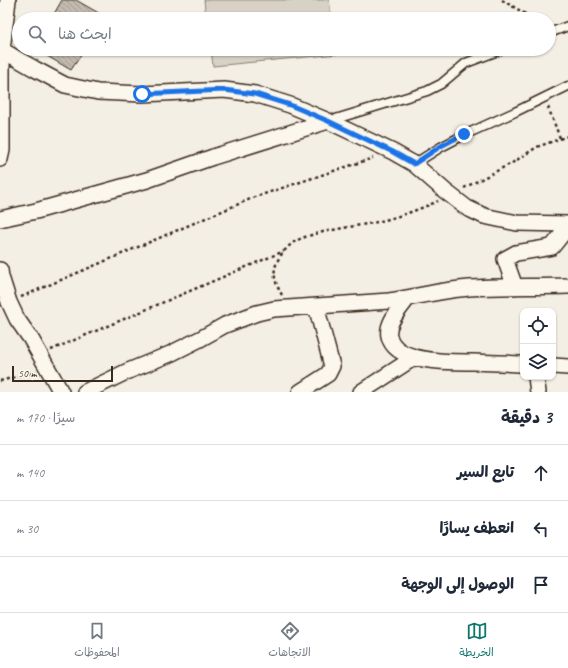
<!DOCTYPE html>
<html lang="ar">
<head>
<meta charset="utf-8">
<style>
  :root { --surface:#fff; --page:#f6f6f7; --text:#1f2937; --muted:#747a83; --line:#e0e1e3; --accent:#0f766e }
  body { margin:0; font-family:Caveat,"Playpen Sans Arabic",sans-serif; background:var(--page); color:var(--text); direction:rtl }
  .controls { position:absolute; right:12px; bottom:12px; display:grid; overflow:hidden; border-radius:8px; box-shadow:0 1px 3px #0004 }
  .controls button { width:36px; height:36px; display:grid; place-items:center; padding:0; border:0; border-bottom:1px solid var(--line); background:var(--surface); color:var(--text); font:20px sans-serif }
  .scale { position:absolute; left:12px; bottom:10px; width:101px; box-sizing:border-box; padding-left:4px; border:2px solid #3b2a1e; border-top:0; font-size:11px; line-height:14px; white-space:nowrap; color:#3b2a1e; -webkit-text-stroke:3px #fbf7ec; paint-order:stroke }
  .stop { position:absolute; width:12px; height:12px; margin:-9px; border:3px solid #1a73e8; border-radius:50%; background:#fff }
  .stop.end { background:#1a73e8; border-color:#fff; box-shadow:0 1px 4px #0008 }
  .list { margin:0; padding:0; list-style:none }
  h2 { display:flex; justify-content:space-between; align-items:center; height:52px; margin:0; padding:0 16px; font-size:17px }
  h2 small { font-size:13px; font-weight:400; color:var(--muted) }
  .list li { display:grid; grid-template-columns:26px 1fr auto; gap:12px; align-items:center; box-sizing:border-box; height:56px; padding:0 16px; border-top:1px solid var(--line) }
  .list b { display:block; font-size:15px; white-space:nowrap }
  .list em { font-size:13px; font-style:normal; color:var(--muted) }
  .icon { flex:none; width:22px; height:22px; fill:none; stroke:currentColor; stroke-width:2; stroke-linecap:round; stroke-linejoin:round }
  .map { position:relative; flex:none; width:568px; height:392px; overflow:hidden; direction:ltr }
  .search { position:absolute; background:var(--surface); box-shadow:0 1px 3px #0004; left:12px; right:12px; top:12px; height:44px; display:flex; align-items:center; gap:10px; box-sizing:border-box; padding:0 14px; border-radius:22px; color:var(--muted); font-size:15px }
  .sheet { height:220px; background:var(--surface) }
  nav { display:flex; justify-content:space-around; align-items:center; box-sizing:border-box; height:56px; border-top:1px solid var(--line); background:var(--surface); font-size:11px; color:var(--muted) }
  nav a { display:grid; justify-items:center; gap:2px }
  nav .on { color:var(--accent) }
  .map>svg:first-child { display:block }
</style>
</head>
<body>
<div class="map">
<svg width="568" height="392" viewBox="0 0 568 392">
  <defs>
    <pattern id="building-back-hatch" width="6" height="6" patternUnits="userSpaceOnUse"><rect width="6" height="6" fill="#c3bbb0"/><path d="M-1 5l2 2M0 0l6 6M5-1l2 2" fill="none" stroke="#a0988f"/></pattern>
  </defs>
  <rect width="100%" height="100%" fill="#f3efe4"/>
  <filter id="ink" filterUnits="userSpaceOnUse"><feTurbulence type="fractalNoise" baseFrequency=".025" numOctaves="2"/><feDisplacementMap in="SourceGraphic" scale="8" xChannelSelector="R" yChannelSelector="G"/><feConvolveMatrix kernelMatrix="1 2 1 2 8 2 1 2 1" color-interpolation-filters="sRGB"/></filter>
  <g filter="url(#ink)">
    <path fill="#d8d1c6" stroke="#8a7e72" d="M204,0H329L332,19H206Z
      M211,49H337L338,54L213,66Z"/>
    <path fill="url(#building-back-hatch)" stroke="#3b2a1e" d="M62,0H76L109,19H51Z
      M35,49H85L71,70Z"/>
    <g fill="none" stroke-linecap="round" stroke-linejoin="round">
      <g stroke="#3b2a1e" stroke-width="11">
        <path id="lane" d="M549,33L568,26
          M329,121L427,91L441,84L466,63L503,49
          M414,164L441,147L464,135L515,112L568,86"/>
      </g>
      <g stroke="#3b2a1e" stroke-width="18">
        <path id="street" d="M0,49L35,69L65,85L98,92L142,94L224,90L255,94L290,105L328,121L393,152L414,164L445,191L467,208L484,216L517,223L568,224
          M0,159L2,150V50L8,0
          M0,219L36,211L147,180L213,157L328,121
          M0,270L1,277L9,302L17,319L31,339L61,392
          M515,287L505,259L516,253L552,247L568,227
          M407,299C400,309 386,323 389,336C395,364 452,362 474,362C490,363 507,363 523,364
          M553,366L568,367
          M536,377L538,392
          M85,392L126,372L170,354L200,339L225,325L257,313L274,309L389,301C416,297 442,290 469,288C501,286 535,287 568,286
          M300,392L328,374L332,366L316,306
          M361,392L415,357"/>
      </g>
      <path stroke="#3b2a1e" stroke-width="2.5" stroke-dasharray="3 3" stroke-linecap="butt" d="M502,0L534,19
        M548,107L560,138
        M464,188L512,163L537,147L568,136
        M282,295C279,290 276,284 275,278C272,264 283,250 294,242C312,231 355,227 377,222C398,217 418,210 438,201
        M21,297L255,197L373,158
        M51,350L284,251
        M0,381L36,372"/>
      <use href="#lane" stroke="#fbf7ec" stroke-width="8"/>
      <use href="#street" stroke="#fbf7ec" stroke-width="15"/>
    </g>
  </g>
  <g fill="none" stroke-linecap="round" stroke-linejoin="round" filter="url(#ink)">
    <path stroke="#1a73e8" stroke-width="5" d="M142,94L224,90L255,94L290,105L328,121L393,152L414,164L441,146L464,134"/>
  </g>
</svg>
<div class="controls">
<button><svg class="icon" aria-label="locate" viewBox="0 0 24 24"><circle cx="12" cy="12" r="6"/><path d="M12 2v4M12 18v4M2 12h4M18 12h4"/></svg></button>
<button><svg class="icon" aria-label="layers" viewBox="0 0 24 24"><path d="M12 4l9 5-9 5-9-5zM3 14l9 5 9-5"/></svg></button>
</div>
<div class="scale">50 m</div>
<div class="stop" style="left:142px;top:94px"></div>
<div class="stop end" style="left:464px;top:134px"></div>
<div class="search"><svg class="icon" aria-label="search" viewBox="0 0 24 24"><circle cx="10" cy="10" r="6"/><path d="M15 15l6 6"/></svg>ابحث هنا</div>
</div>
<section class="sheet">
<h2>3 دقيقة<small>سيرًا · 170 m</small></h2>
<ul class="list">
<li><svg class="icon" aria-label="ahead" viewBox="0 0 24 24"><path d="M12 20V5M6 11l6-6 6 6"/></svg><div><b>تابع السير</b></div><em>140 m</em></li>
<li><svg class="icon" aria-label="left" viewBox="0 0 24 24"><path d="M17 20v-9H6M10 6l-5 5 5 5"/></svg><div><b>انعطف يسارًا</b></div><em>30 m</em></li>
<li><svg class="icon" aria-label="arrive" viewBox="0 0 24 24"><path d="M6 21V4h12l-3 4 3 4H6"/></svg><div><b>الوصول إلى الوجهة</b></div></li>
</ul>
</section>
<nav>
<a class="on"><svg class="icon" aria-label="map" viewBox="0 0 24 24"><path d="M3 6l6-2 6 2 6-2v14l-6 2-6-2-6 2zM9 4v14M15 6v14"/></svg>الخريطة</a>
<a><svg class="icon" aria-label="directions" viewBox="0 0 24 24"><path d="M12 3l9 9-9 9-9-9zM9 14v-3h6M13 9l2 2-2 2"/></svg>الاتجاهات</a>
<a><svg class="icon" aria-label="saved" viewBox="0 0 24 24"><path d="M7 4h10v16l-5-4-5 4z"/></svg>المحفوظات</a>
</nav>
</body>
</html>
